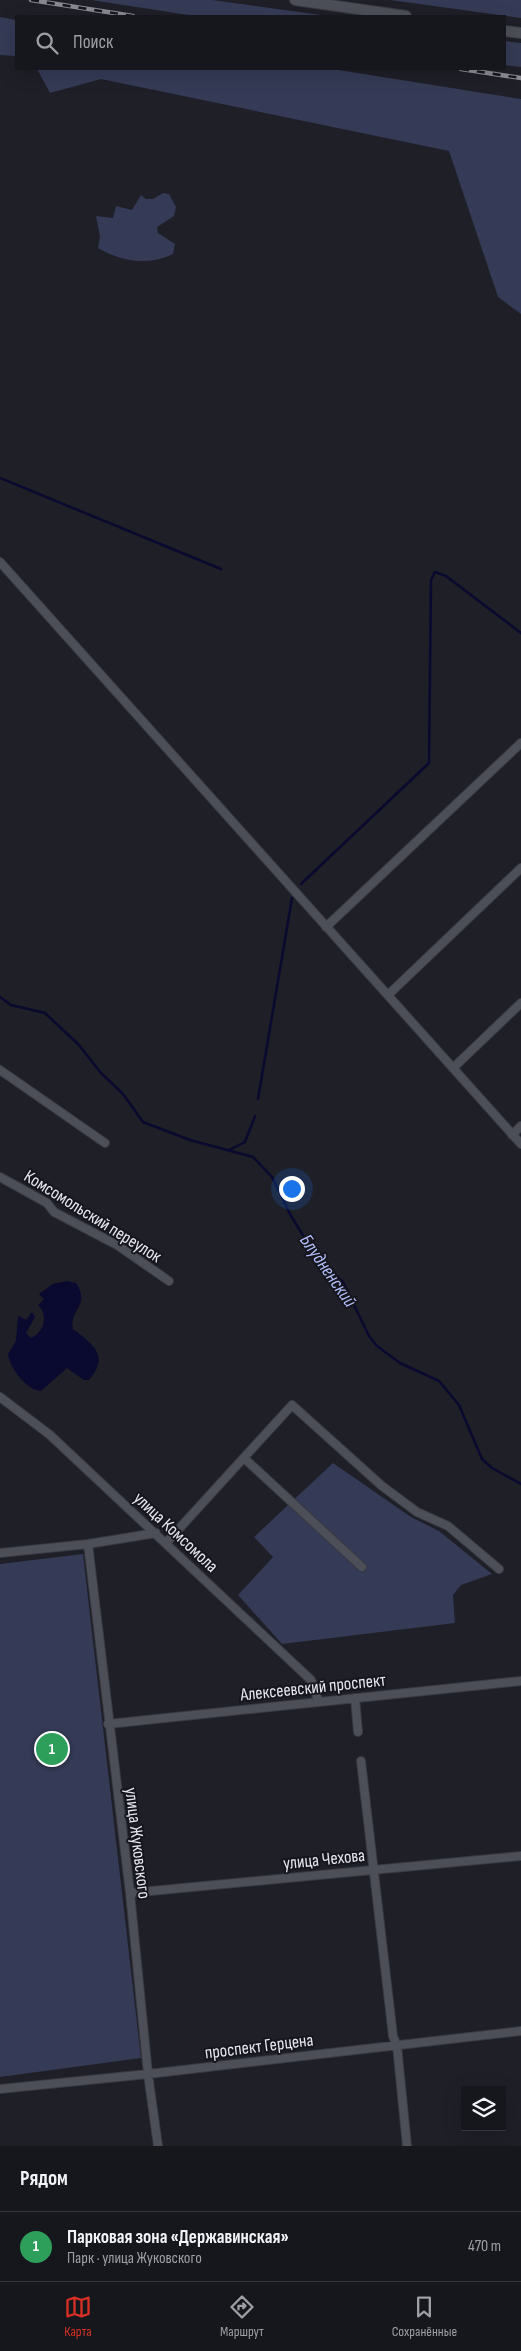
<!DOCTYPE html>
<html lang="ru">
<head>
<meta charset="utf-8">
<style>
  :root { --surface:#16171d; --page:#23242a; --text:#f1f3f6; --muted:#9e9fa4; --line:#35363b; --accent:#d93025 }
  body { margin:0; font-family:"Sofia Sans Condensed",sans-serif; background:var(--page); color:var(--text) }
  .controls { position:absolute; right:15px; bottom:15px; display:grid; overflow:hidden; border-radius:0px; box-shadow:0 5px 20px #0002 }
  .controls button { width:45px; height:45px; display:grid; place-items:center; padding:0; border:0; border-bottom:1px solid var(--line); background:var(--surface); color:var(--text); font:25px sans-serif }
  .you { position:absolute; left:291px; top:1188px; width:18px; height:18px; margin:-12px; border:4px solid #fff; border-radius:50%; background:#1a73e8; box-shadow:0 0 0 8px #1a73e833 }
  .badge { display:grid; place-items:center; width:32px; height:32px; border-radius:50%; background:var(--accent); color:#fff; font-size:16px; font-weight:700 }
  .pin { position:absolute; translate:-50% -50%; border:2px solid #fff; box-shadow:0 1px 5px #0006 }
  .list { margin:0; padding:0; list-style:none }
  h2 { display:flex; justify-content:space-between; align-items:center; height:65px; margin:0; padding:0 20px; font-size:21px }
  h2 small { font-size:16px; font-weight:400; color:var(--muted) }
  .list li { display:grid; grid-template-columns:32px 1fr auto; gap:15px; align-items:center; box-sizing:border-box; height:70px; padding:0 20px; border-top:1px solid var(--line) }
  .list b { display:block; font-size:19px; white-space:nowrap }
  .list p { margin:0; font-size:16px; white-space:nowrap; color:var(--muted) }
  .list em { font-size:16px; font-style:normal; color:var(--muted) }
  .icon { flex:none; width:28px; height:28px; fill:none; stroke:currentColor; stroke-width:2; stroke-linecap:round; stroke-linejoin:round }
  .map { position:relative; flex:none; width:521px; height:2146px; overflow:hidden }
  .search { position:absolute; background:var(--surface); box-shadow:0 5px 20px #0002; left:15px; right:15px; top:15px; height:55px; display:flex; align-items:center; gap:12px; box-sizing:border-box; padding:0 18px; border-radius:0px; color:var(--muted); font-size:19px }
  .sheet { height:135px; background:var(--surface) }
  nav { display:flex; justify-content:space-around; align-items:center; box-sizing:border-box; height:70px; border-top:1px solid var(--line); background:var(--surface); font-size:14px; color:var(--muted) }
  nav a { display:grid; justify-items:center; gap:2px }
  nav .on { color:var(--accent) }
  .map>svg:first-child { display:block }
</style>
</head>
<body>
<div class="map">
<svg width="521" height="2146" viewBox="0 0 521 2146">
  <rect width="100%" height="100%" fill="#1e1f27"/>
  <path fill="#353a56" d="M91,0H212L328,16H195Z
    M390,0H521V18Z
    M0,17L16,20V56L0,55Z
    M505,41L521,43V67L505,65Z
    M37,69H332L521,99V314L498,297L449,151L101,79L50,93Z
    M163,193L169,194L176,207L174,216L157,227L158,233L175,244L173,254C148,266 122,262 98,248L100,237L96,216L113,218L116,206L132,210L141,195L146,199H153Z
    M333,1463L411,1517L439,1531L492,1574L461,1585L453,1595L455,1623L282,1644L238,1595L273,1557L254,1537Z
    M83,1554L141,2058L0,2077V1564Z"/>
  <path fill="#0a0930" d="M67,1281L76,1283C91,1306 69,1309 73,1329C93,1344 110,1356 89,1380H84L67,1368L41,1391C26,1390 10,1368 8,1354L16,1341L18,1317L19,1316L26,1320L32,1312L35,1317L26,1333L31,1338C44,1332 49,1316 38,1305L44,1299L39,1294L53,1284Z"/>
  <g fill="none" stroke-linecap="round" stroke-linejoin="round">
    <path stroke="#0a0930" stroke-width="2.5" d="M0,478L221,569
      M301,884L429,763L431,580L435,572L446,576L521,633
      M0,997L11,1005L45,1013L79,1045L101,1073L123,1094L143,1122L190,1140L253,1157L272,1177L290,1214L316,1257L343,1282L369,1336L377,1346L400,1363L439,1381L459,1405L482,1459L492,1468L521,1484
      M258,1099L292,898
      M229,1150L245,1142L255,1116"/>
    <g stroke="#393a41" stroke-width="10">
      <path id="minor" d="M0,562L521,1144
        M326,927L521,743
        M388,995L521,868
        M453,1068L521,1003
        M0,1070L105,1143
        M512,1135L521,1126
        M0,1177L47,1203L54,1212L117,1245L169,1281
        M0,1397L50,1435L311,1680L318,1700
        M244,1458L362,1567
        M166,1543L292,1405L382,1486L417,1512L448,1526L499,1569
        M88,1544L130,1893L148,2074L158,2146
        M0,1553L88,1544L156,1533
        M355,1698L358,1732
        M108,1724L521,1681
        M361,1761L393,2036L397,2046L407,2146
        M130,1893L521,1856
        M0,2089L148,2074L521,2031"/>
    </g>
    <g stroke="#393a41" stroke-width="12">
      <path id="tertiary" d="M295,0L406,16
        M505,31L521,33"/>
    </g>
    <use href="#minor" stroke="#4d4f58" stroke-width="8"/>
    <use href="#tertiary" stroke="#4d4f58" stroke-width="10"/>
    <g stroke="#898a91" stroke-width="4.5">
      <path id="rail" d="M31,0L133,16
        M461,69L521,78"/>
    </g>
    <use href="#rail" stroke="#15161e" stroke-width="2.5" stroke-dasharray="8" stroke-linecap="butt"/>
  </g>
  <g text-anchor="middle" stroke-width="4" stroke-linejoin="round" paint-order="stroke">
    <g font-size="18" fill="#e7e8ee" stroke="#15161e">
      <text transform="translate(93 1216) rotate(32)" y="6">Комсомольский переулок</text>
      <text transform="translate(176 1532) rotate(43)" y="6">улица Комсомола</text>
      <text transform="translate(313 1687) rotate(-6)" y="6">Алексеевский проспект</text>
      <text transform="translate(138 1843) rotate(83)" y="6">улица Жуковского</text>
      <text transform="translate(324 1859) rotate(-6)" y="6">улица Чехова</text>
      <text transform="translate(259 2046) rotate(-7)" y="6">проспект Герцена</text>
    </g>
    <g font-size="19" font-style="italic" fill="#b4bef9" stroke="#15161e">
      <text transform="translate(329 1270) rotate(55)" y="7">Блудненский</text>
    </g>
  </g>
</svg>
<div class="controls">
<button><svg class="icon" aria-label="layers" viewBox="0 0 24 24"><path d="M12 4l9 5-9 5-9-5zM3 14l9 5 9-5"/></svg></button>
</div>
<div class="you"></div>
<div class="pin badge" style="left:52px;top:1749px;background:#2e9e5b">1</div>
<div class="search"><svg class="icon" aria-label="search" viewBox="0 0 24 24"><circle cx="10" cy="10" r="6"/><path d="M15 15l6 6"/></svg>Поиск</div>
</div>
<section class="sheet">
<h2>Рядом<small></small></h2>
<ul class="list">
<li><span class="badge" style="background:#2e9e5b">1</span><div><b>Парковая зона «Державинская»</b><p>Парк · улица Жуковского</p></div><em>470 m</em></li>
</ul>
</section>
<nav>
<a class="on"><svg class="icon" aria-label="map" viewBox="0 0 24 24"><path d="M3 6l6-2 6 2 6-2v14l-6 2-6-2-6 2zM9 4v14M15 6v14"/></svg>Карта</a>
<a><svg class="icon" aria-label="directions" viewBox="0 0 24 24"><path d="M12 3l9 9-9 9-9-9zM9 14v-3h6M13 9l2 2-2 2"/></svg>Маршрут</a>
<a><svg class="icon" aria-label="saved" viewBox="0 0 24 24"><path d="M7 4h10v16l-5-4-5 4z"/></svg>Сохранённые</a>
</nav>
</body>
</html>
